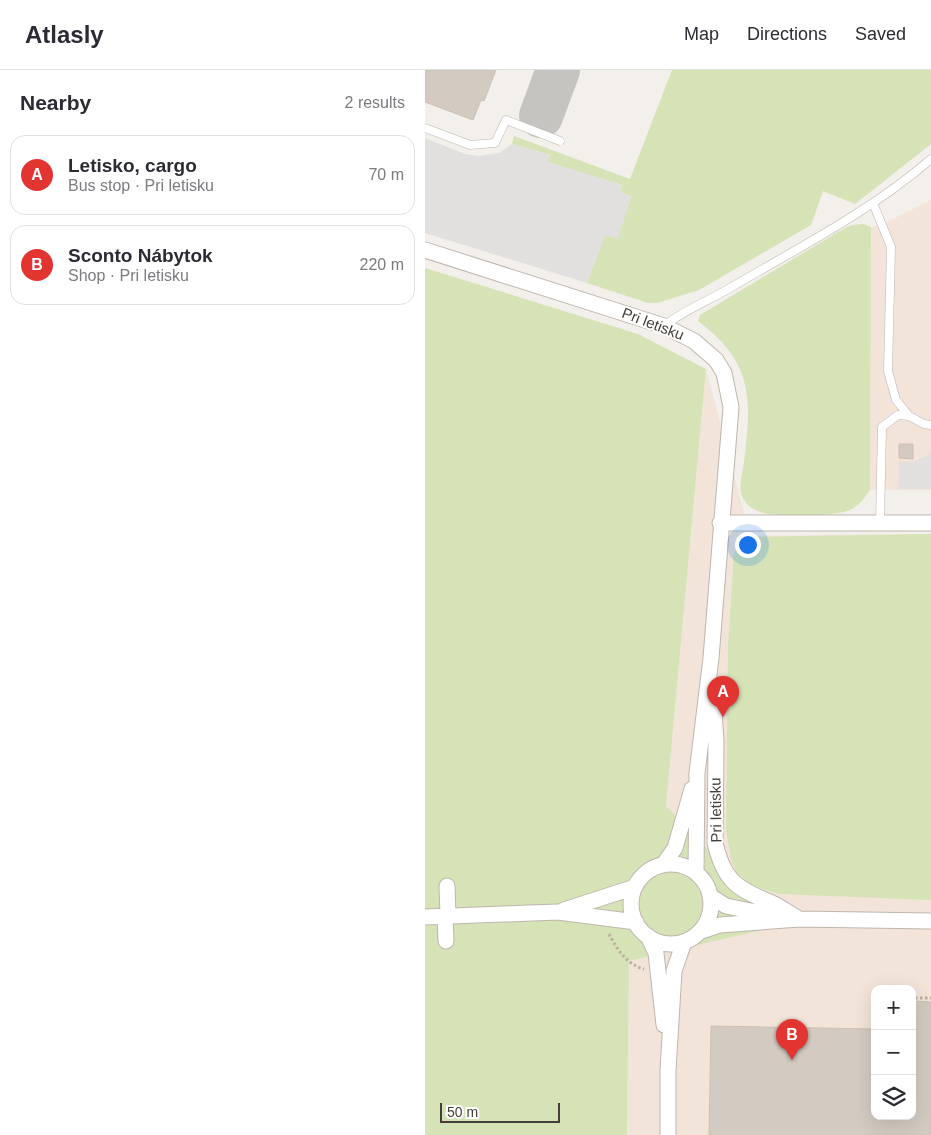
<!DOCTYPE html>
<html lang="en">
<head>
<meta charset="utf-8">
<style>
  :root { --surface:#fff; --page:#f2f2f3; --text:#2b2b33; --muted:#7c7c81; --line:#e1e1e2; --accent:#e23532 }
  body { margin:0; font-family:Arial,sans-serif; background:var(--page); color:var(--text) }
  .controls { position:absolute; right:15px; bottom:15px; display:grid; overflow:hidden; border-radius:10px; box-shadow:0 5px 20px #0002 }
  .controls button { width:45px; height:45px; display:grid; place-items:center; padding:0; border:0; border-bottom:1px solid var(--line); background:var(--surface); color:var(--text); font:25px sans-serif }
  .scale { position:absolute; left:15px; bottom:12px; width:120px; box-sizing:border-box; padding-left:5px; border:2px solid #463f39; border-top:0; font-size:14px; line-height:18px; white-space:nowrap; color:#463f39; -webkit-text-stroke:4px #fff; paint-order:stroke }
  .you { position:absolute; left:322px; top:474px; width:18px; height:18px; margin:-12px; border:4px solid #fff; border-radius:50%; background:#1a73e8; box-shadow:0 0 0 8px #1a73e833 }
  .badge { display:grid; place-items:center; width:32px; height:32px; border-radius:50%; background:var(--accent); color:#fff; font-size:16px; font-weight:700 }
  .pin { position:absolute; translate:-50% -41px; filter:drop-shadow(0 1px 2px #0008) }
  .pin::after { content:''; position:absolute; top:26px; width:18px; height:15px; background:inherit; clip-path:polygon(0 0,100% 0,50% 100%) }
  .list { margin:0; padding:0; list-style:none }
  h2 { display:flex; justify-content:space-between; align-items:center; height:65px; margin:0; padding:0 20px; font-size:21px }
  h2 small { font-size:16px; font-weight:400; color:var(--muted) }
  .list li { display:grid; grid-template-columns:32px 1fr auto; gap:15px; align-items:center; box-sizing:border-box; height:80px; margin:0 10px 10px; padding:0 10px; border:1px solid var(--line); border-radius:15px }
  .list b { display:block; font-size:19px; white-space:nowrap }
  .list p { margin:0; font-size:16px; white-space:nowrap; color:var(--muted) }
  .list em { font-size:16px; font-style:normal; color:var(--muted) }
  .icon { flex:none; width:28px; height:28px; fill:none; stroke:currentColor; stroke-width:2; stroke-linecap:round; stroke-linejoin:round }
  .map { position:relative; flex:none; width:506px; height:1065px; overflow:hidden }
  header { display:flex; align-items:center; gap:30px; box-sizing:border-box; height:70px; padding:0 25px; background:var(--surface); border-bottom:1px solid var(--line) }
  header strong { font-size:24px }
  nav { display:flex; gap:28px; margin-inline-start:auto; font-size:18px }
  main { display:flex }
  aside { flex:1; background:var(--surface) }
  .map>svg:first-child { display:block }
</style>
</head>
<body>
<header>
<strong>Atlasly</strong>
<nav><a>Map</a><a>Directions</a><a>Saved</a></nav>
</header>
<main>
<aside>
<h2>Nearby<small>2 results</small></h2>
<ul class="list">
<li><span class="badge">A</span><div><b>Letisko, cargo</b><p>Bus stop · Pri letisku</p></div><em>70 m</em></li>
<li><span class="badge">B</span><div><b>Sconto Nábytok</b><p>Shop · Pri letisku</p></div><em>220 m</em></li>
</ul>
</aside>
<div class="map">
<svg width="506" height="1065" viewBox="0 0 506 1065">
  <rect width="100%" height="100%" fill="#f3efea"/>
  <path fill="#f2e4d8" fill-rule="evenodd" d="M506,130V420H443L446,157L458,154Z
    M281,299L325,466L506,464V1065H202L204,891L370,852L313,810L241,736ZM450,919H487V1046H450Z"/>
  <path fill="#d5e3b7" d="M247,0H506V74L430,134L398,121L386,155L274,220L232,233H223L162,213L180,165L193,168L206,126L195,122L197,115L122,92L125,85L87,74L89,66L205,109Z
    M439,154L446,157L445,420C440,427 435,435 427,439C413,447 348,448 333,441C325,438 320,433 317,426C313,417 318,401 319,392C327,328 328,292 273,251L275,245L418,159L427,155Z
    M0,198L213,264L281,299L241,736L313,810L371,852L204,891L202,1065H0Z
    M506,464V830L354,824L327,816L313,804L307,793L301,761L303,577L309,482L324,467Z"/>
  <path fill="#e2e0de" d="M0,68L40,84L53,86L74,83L87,74L125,85L123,92L197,115L195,122L206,126L193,169L180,165L162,213L0,163Z
    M506,384V419H473L474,391L487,392Z"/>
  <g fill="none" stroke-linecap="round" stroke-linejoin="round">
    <path stroke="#c6c4c1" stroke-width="44" d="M116,46L133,0"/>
  </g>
  <path fill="#d3cac1" stroke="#cec0b5" d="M0,0H71L59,31L56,30L48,50L0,32Z
    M474,374H488V389L474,388Z
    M489,931L506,932V1065H284L286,956L450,959V1046H487Z"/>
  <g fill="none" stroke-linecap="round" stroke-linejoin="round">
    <g stroke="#beb6ad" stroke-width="9">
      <path id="lane" d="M0,58L45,75L70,73L81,50L135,71
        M448,133L466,177L463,301L471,330L484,346L499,354L506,355
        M239,256C259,240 283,231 305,218C373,178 446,141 506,89
        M455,453L457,357L473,345L484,346"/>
    </g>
    <g stroke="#beb6ad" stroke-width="17">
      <path id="street" d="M0,180L239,256L269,271L291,290L299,303L306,337L286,588L272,703L271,803
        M295,453H506
        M288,627L291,671L290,773C299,811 312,819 347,833C356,837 365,844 374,849
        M206 834a40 40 0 1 1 80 0a40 40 0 1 1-80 0Z
        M238,795L250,778L267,719
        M22,816L23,846
        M285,826L301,836L345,845
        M139,840L210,817
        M20,846L21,871
        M0,847L133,842L211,852
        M274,862L295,855L374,849L506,851
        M223,866L231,883L239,955
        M243,1065V1001L249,901L259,872"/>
    </g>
    <path stroke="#beafa0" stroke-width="3" stroke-dasharray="2.5 2.5" stroke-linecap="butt" d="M184,864C192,879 202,895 219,899
      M490,928H506"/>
    <use href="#lane" stroke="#fff" stroke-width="8"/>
    <use href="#street" stroke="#fff" stroke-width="15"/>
  </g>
  <g text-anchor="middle" stroke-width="4" stroke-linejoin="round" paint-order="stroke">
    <g font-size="15" fill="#463f39" stroke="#fff">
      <text transform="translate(228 254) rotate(21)" y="5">Pri letisku</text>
      <text transform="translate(291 740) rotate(-91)" y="5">Pri letisku</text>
    </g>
  </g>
</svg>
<div class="controls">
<button>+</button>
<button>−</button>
<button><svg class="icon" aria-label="layers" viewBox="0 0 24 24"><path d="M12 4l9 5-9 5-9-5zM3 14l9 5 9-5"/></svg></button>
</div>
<div class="scale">50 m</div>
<div class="you"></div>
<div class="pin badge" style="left:298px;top:647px">A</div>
<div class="pin badge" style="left:367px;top:990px">B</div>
</div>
</main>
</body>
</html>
